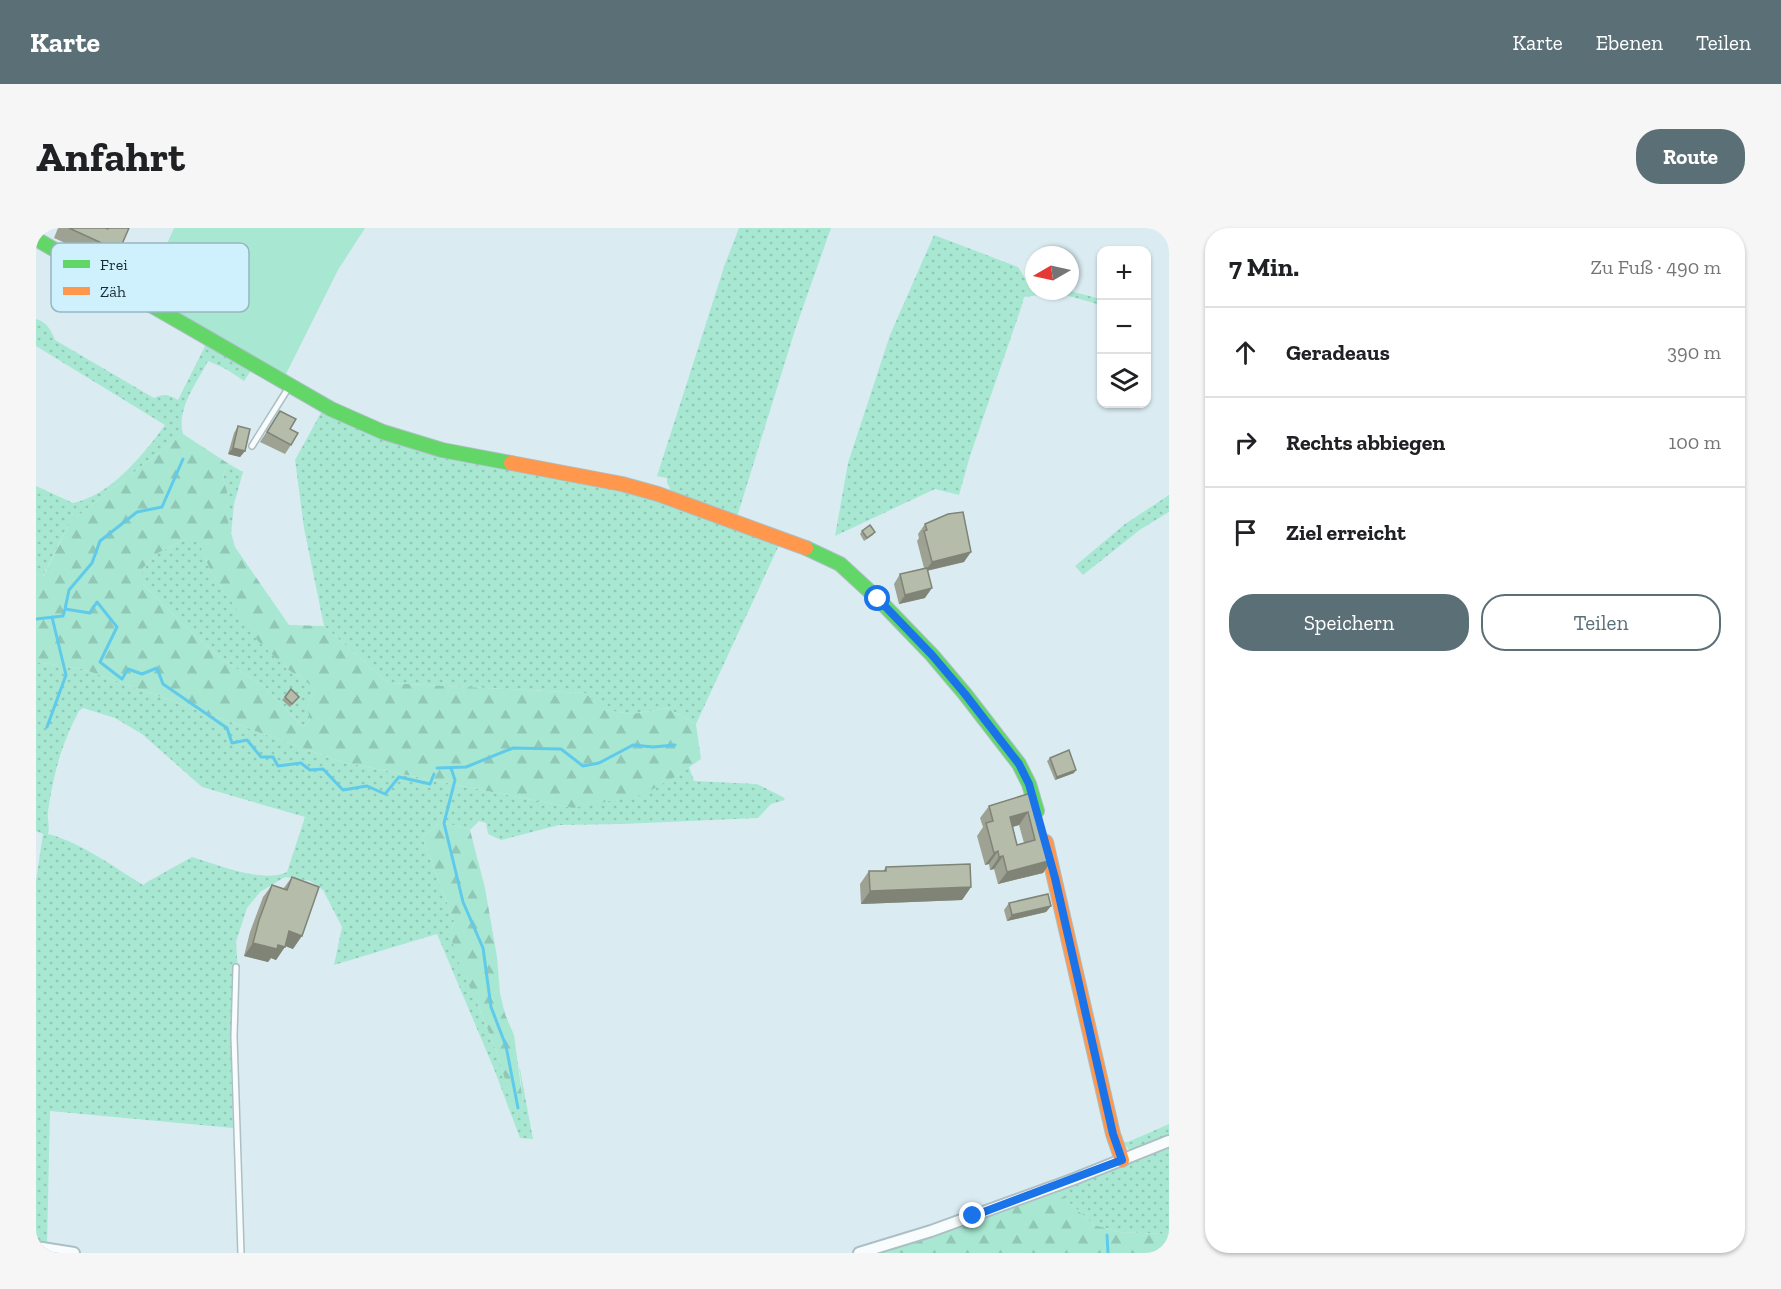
<!DOCTYPE html>
<html lang="de">
<head>
<meta charset="utf-8">
<style>
  :root { --surface:#fff; --page:#f6f6f6; --text:#202124; --muted:#757577; --line:#e0e0e0; --accent:#5b6f76 }
  body { margin:0; font-family:"Zilla Slab",serif; background:var(--page); color:var(--text) }
  .controls { position:absolute; right:18px; top:18px; display:grid; overflow:hidden; border-radius:12px; box-shadow:0 2px 4px #0004 }
  .controls button { width:54px; height:54px; display:grid; place-items:center; padding:0; border:0; border-bottom:2px solid var(--line); background:var(--surface); color:var(--text); font:30px sans-serif }
  .compass { position:absolute; left:989px; top:18px; width:54px; height:54px; border-radius:50%; background:var(--surface); box-shadow:0 2px 4px #0004; rotate:261deg }
  .stop { position:absolute; width:18px; height:18px; margin:-14px; border:4px solid #1a73e8; border-radius:50%; background:#fff }
  .stop.end { background:#1a73e8; border-color:#fff; box-shadow:0 2px 6px #0008 }
  .list { margin:0; padding:0; list-style:none }
  h2 { display:flex; justify-content:space-between; align-items:center; height:78px; margin:0; padding:0 24px; font-size:26px }
  h2 small { font-size:20px; font-weight:400; color:var(--muted) }
  .list li { display:grid; grid-template-columns:39px 1fr auto; gap:18px; align-items:center; box-sizing:border-box; height:90px; padding:0 24px; border-top:2px solid var(--line) }
  .list b { display:block; font-size:22px; white-space:nowrap }
  .list em { font-size:20px; font-style:normal; color:var(--muted) }
  .actions { display:flex; gap:12px; padding:18px 24px }
  .actions a { flex:1; padding:14px 0; border:2px solid var(--accent); border-radius:24px; text-align:center; font-size:21px; color:var(--accent) }
  .actions .main { background:var(--accent); color:#fff }
  .icon { flex:none; width:33px; height:33px; fill:none; stroke:currentColor; stroke-width:2; stroke-linecap:round; stroke-linejoin:round }
  .map { position:relative; flex:none; width:1133px; height:1025px; overflow:hidden; border-radius:24px }
  header { display:flex; align-items:center; gap:36px; box-sizing:border-box; height:84px; padding:0 30px; background:var(--accent); color:#fff }
  header strong { font-size:28px }
  nav { display:flex; gap:33px; margin-inline-start:auto; font-size:21px }
  .intro { display:flex; align-items:center; justify-content:space-between; box-sizing:border-box; height:144px; padding:0 36px }
  h1 { margin:0; font-size:42px }
  .button { padding:15px 27px; border-radius:24px; background:var(--accent); color:#fff; font-size:21px; font-weight:700 }
  main { display:flex; gap:36px; padding:0 36px }
  aside { flex:1; background:var(--surface); border-radius:24px; box-shadow:0 2px 4px #0004 }
  .map>svg:first-child { display:block }
</style>
</head>
<body>
<header>
<strong>Karte</strong>
<nav><a>Karte</a><a>Ebenen</a><a>Teilen</a></nav>
</header>
<div class="intro"><h1>Anfahrt</h1><a class="button">Route</a></div>
<main>
<div class="map">
<svg width="1133" height="1025" viewBox="0 0 1133 1025">
  <defs>
    <pattern id="grass-dots" width="8" height="8" patternUnits="userSpaceOnUse" patternTransform="scale(1.5)"><rect width="8" height="8" fill="#a8e8d2"/><path d="M2 2h.1M6 6h.1" fill="none" stroke="#90c7b5" stroke-width="1.8" stroke-linecap="round"/></pattern>
    <pattern id="forest-firs" width="22" height="20" patternUnits="userSpaceOnUse" patternTransform="scale(1.5)"><rect width="22" height="20" fill="#a8e8d2"/><path d="M5 1l3.5 6h-7zM16 11l3.5 6h-7z" fill="#90c7b5"/></pattern>
  </defs>
  <rect width="100%" height="100%" fill="#daecf2"/>
  <path fill="url(#grass-dots)" fill-rule="evenodd" d="M703,0H795L759,102L701,289L637,266L631,255V250L621,248L689,36Z
    M898,7L982,39L991,53L998,55V63H1034L1065,71V77L1022,65L988,69L985,80L934,228L923,267L899,261L799,308L812,235L854,107Z
    M0,91C11,94 15,102 19,112L118,170C129,165 132,167 142,172L169,118L168,114L216,141L208,153L190,141L172,133C161,155 140,181 147,206L34,294L6,350L0,347V258L37,275C75,267 107,227 129,197L0,118Z
    M287,181L344,207L586,260L744,315L660,496L631,480L596,486L568,482L549,465L352,455L288,398L268,300L259,232Z
    M193,236L207,244L198,276L195,306L190,284L191,263L187,250L189,241Z
    M1133,267V284L1105,301L1047,347L1039,338L1089,296Z
    M149,311L163,314L175,344L196,374L250,440L279,460L271,478L274,492L267,499L228,459L186,431L157,406L106,355V341L122,325Z
    M0,434L47,441L306,534L537,580L639,549L653,539L658,553L721,556L747,569L749,572L735,576L722,590L586,596L523,597L465,612L452,606L450,595L443,593L434,602L403,593L401,598L386,609L418,693L414,706L461,825L478,880L485,882L487,874L483,836L497,911L484,910L458,841L401,706L298,737L306,699L287,662L274,653L249,649L224,664L211,680L200,714L202,743L196,745L195,842L197,900L14,883L11,1017L0,1015V652L7,606L0,603ZM47,480L79,490L106,506L166,559L269,589L251,644C227,656 180,636 156,629L111,654L107,657C78,639 46,615 12,606C14,598 11,591 12,583C18,544 25,517 43,483Z
    M1133,896V908L1101,922L1093,921L1086,914H1092Z
    M1133,917V1009L1130,1006L1084,1004L1058,997L1025,967L1022,962Z"/>
  <path fill="url(#forest-firs)" fill-rule="evenodd" d="M147,206L193,236L189,241L187,250L191,263V289L199,319L253,397L288,398L352,455L549,465L568,482L596,486L631,480L660,496L665,531L639,549L606,567L537,580L306,534L47,441L0,434V347L7,349L34,294ZM149,311L163,315L175,344L222,413L250,440L279,460L271,478L274,492L267,499L228,459L186,431L157,406L106,355V341L122,325Z
    M403,593L434,602L449,660L461,729L464,765L469,786L478,807L487,874L485,882L478,881L461,825L443,779L422,733L414,706L418,693L386,609L401,598Z
    M1022,962L1025,967L1058,997L1084,1004L1130,1006L1133,1009V1025H842L903,1006Z"/>
  <path fill="#a8e8d2" d="M138,0H329L302,42L248,150L107,69Z"/>
  <g fill="none" stroke-linecap="round" stroke-linejoin="round">
    <path stroke="#60caea" stroke-width="3" d="M29,381L33,362L56,335L64,313L101,284L126,279L147,231
      M0,391L27,388L29,381L54,385L61,374L81,399L64,434L86,451L92,441L106,446L121,440L127,456L191,500L196,515L211,512L225,529H237L242,538L265,535L274,542L287,541L307,562L331,558L349,566L363,549L394,556L398,546
      M11,499L30,447L16,389
      M401,540L430,539L477,520L525,521L547,538L563,535L597,517L617,519L639,517
      M415,540L419,552L408,595L427,674L447,720L455,779L470,818L482,880
      M1071,1007L1072,1025"/>
    <g stroke="#acbfc5" stroke-width="8">
      <path id="lane" d="M216,218L253,159
        M200,739L198,809L205,1025"/>
    </g>
    <g stroke="#acbfc5" stroke-width="14">
      <path id="street" d="M0,1019L38,1025
        M823,1025L895,1003L1038,951L1133,913"/>
    </g>
    <g stroke="#acbfc5" stroke-width="16">
      <path id="fast" d="M0,11L295,181L347,204L406,222L475,235
        M770,320L804,336L842,371L896,427L929,466L983,536L993,556L1001,583"/>
    </g>
    <g stroke="#acbfc5" stroke-width="16">
      <path id="slow" d="M475,235L586,256L622,266L770,320
        M1010,614L1077,906L1086,932"/>
    </g>
    <use href="#lane" stroke="#f9fcfd" stroke-width="5"/>
    <use href="#street" stroke="#f9fcfd" stroke-width="10"/>
    <use href="#fast" stroke="#63d668" stroke-width="14"/>
    <use href="#slow" stroke="#ff974d" stroke-width="14"/>
  </g>
  <path fill="#9da292" fill-rule="evenodd" d="M22,0H93L83,23L74,35L18,10Z
    M244,183L254,201L255,217L249,226L224,214Z
    M202,198L209,223L204,229L192,226L198,205Z
    M889,296L928,334L891,343L889,370L863,376L858,356L864,346L888,340L881,313L883,310L882,306Z
    M826,303L839,304L837,307L828,313L824,306Z
    M249,469H263L254,479L246,472Z
    M1014,530L1038,545L1019,552L1011,533Z
    M998,564L1016,632L1007,645L962,656L958,641L954,642L953,636L949,637L941,608L947,599L944,590L953,578ZM983,597L988,615L981,617L977,599Z
    M850,639L935,659L926,672L825,676L824,656L833,643H847Z
    M256,649L257,721L249,718L240,732L235,730L232,734L208,728L214,704L227,669L236,657L247,661Z
    M973,675L1015,678L1010,684L971,693L968,682Z"/>
  <path fill="#7f8477" d="M197,220L209,223L204,229L192,226Z
    M935,324L928,334L889,343L896,334Z
    M896,360L889,370L863,376L869,367Z
    M1040,542L1038,545L1019,552L1021,549Z
    M992,584L983,597L965,602L974,589Z
    M962,623L953,636L949,637L958,625Z
    M967,628L958,641L954,642L963,629Z
    M1016,632L1007,645L962,656L971,644Z
    M935,659L926,672L825,676L834,663Z
    M1015,678L1010,684L971,693L976,687Z
    M253,703L266,708L257,721L244,716Z
    M217,715L242,717L249,719L240,732L235,730L232,734L208,728Z"/>
  <path fill="#b6bcaa" stroke="#7f8477" stroke-width="1.5" fill-rule="evenodd" d="M33,0H69L72,1L73,0H93L83,23Z
    M244,183L260,191L254,201L262,205L255,217L231,204Z
    M202,198L214,201L209,223L197,220Z
    M927,284L935,324L896,334L888,303L891,302L889,296L912,286Z
    M834,297L839,304L831,310L826,303Z
    M891,340L896,360L869,367L864,346Z
    M255,461L263,469L256,476L249,469Z
    M1033,522L1040,542L1021,549L1014,530Z
    M998,564L1016,632L971,644L967,628L963,629L962,623L958,625L950,595L957,593L953,578ZM992,584L999,612L981,617L974,589Z
    M934,636L935,659L834,663L833,643H850V639Z
    M256,649L283,659L266,708L253,703L249,719L242,717L241,721L217,715L223,692L236,657L251,662Z
    M1012,666L1015,678L976,687L973,675Z"/>
  <g fill="none" stroke-linecap="round" stroke-linejoin="round">
    <path stroke="#1a73e8" stroke-width="8" d="M842,371L896,427L929,466L983,536L993,556L1019,650L1077,906L1086,932L937,988"/>
  </g>
  <rect x="15" y="15" width="198" height="69" rx="9" fill="#cff0fd" stroke="#98b5c1" stroke-width="1.5"/>
  <rect x="27" y="32" width="27" height="8" fill="#63d668"/>
  <rect x="27" y="59" width="27" height="8" fill="#ff974d"/>
  <g font-size="16" fill="#162c34">
    <text x="64" y="42">Frei</text>
    <text x="64" y="69">Zäh</text>
  </g>
</svg>
<div class="controls">
<button>+</button>
<button>−</button>
<button><svg class="icon" aria-label="layers" viewBox="0 0 24 24"><path d="M12 4l9 5-9 5-9-5zM3 14l9 5 9-5"/></svg></button>
</div>
<svg class="compass" viewBox="-18 -18 36 36"><path d="M0-13l5 13h-10z" fill="#e53935"/><path d="M0 13l5-13h-10z" fill="#757577"/></svg>
<div class="stop" style="left:842px;top:371px"></div>
<div class="stop end" style="left:937px;top:988px"></div>
</div>
<aside>
<h2>7 Min.<small>Zu Fuß · 490 m</small></h2>
<ul class="list">
<li><svg class="icon" aria-label="ahead" viewBox="0 0 24 24"><path d="M12 20V5M6 11l6-6 6 6"/></svg><div><b>Geradeaus</b></div><em>390 m</em></li>
<li><svg class="icon" aria-label="right" viewBox="0 0 24 24"><path d="M7 20v-9h11M14 6l5 5-5 5"/></svg><div><b>Rechts abbiegen</b></div><em>100 m</em></li>
<li><svg class="icon" aria-label="arrive" viewBox="0 0 24 24"><path d="M6 21V4h12l-3 4 3 4H6"/></svg><div><b>Ziel erreicht</b></div></li>
</ul>
<div class="actions"><a class="main">Speichern</a><a>Teilen</a></div>
</aside>
</main>
</body>
</html>
